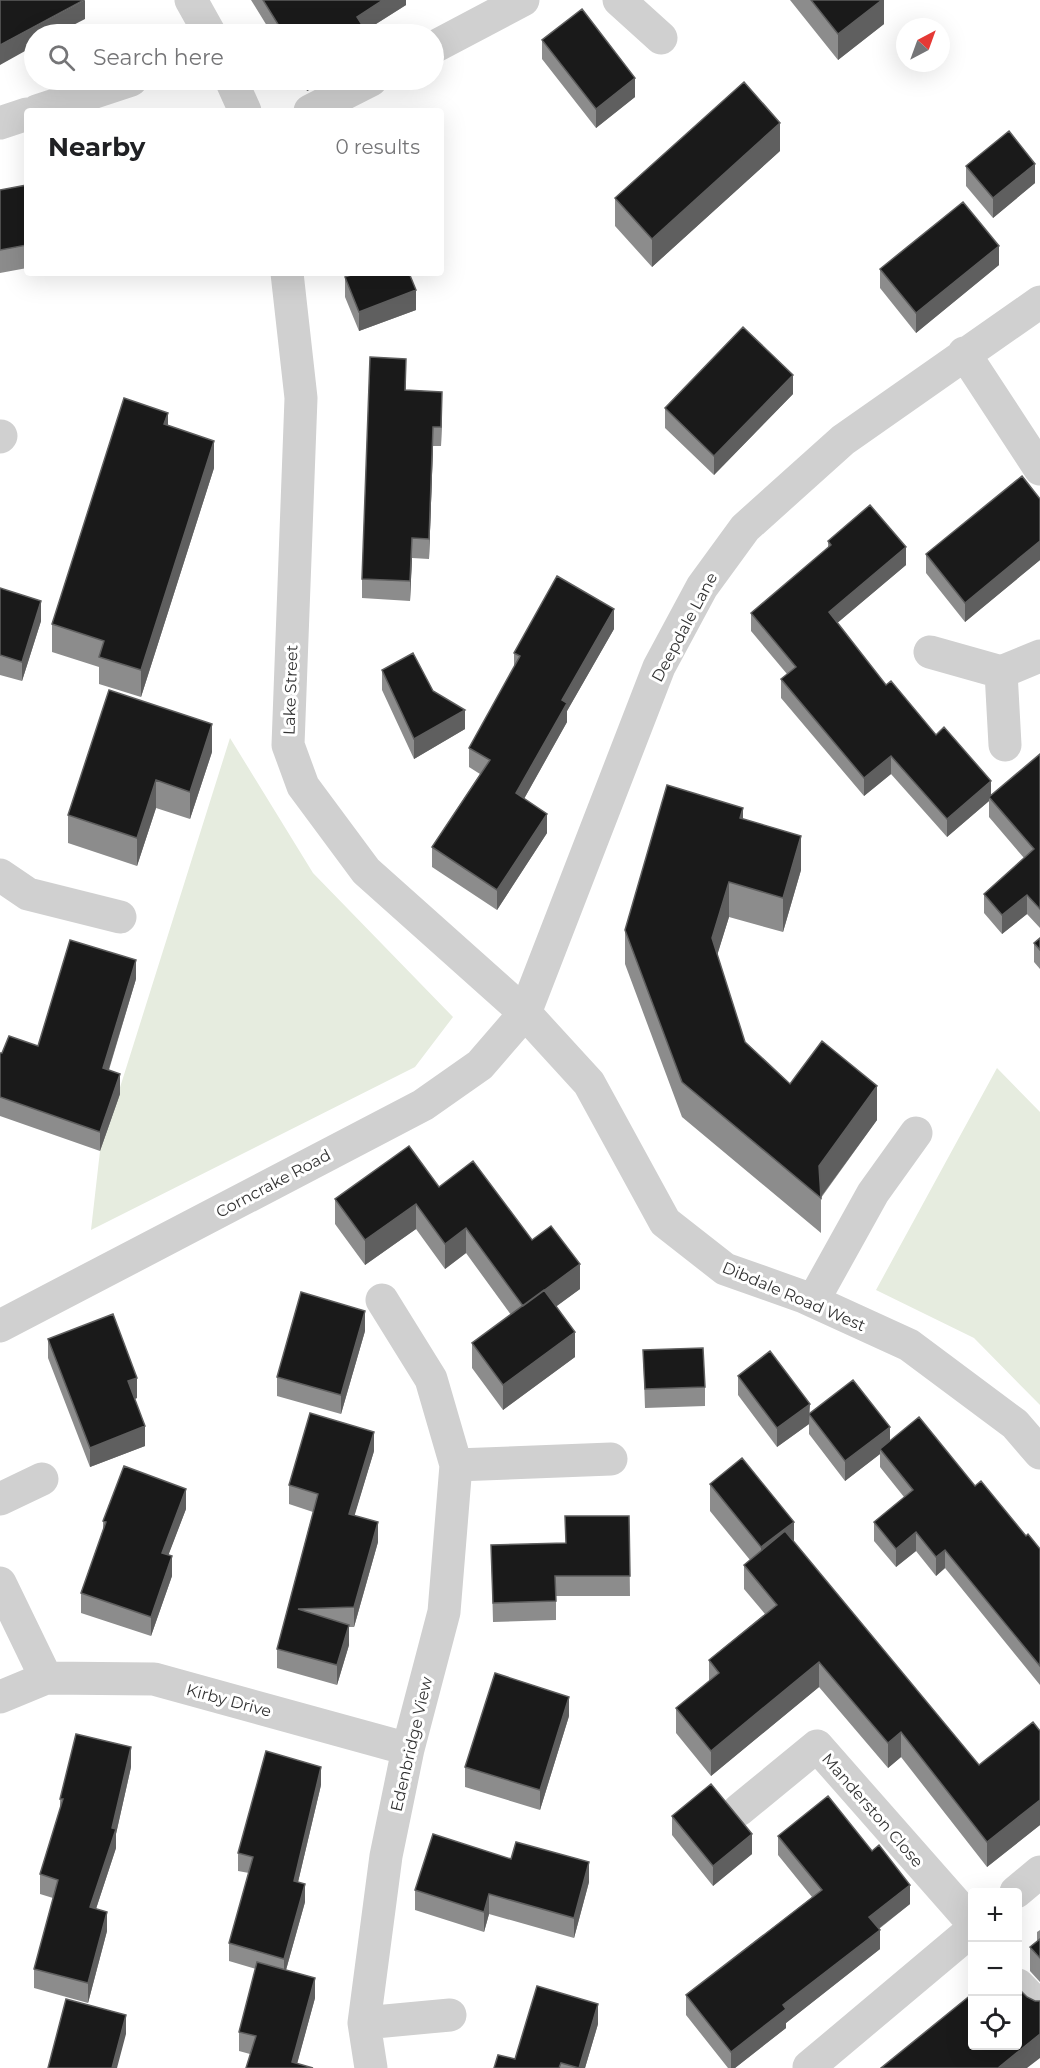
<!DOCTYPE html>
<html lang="en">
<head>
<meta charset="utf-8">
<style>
  :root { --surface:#fff; --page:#f2f2f2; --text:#202124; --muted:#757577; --line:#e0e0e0 }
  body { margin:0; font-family:Montserrat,sans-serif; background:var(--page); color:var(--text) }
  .controls { position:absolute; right:18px; bottom:18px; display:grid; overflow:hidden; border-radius:6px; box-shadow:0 6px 24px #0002 }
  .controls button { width:54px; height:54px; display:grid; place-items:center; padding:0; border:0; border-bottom:2px solid var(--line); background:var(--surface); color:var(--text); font:30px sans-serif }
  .compass { position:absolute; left:896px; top:18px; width:54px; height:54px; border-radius:50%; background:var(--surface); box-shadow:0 6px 24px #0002; rotate:41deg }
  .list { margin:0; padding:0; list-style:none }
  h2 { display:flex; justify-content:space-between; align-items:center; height:78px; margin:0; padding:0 24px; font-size:26px }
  h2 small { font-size:20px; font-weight:400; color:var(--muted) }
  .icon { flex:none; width:33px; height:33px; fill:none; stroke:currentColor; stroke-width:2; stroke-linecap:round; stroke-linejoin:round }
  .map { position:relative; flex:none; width:1040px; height:2068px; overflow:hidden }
  .search { position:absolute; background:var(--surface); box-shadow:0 6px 24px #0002; left:24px; top:24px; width:420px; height:66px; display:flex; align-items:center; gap:15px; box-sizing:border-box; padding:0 21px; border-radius:33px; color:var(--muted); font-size:22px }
  .panel { position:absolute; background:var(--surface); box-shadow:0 6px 24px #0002; left:24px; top:108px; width:420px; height:168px; border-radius:6px }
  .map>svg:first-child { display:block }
</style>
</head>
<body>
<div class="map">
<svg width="1040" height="2068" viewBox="0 0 1040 2068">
  <rect width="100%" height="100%" fill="#fff"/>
  <path fill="#e6ecdf" d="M230,738L313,873L453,1017L415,1067L91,1230L100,1151Z
    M997,1068L1040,1112V1405L974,1338L876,1290Z"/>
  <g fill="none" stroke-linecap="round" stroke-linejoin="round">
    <path stroke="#d0d0d0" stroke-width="33" d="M191,0L210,34
      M619,0L661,38
      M434,47L523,0
      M231,80L245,111
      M37,111L131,80
      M310,111L371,80
      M0,123L27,114
      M287,273L301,398L288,745L303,786L366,871L525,1013L589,1083L665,1222L725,1269L804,1297L909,1345L1015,1424L1040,1453
      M964,353L1040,469
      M0,437L1,436
      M930,652L1001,672L1005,745
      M1001,672L1040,656
      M0,875L28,894L120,917
      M813,1301L873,1193L916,1133
      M0,1326L423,1105L480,1065L525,1013L659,667L702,587L745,528L843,440L1040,302
      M456,1465L611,1459
      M0,1499L42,1479
      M0,1583L46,1678
      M0,1697L46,1678L154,1679L408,1749
      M739,1810L817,1746L972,1922
      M1016,1892L1040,1872
      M1018,1985L1040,2007
      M364,2023L450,2015
      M809,2067L972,1930
      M371,2068L364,2023L386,1856L408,1749L444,1612L456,1465L431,1379L382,1300"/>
  </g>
  <path fill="#8c8c8c" d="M251,0H406V5L365,31L368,34H272Z
    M790,0H884V24L838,60Z
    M542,40L635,97L596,128L542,59Z
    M300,80H329L307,91Z
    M780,151L652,267L615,226V198Z
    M966,166L1035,183L993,218L966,186Z
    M27,185V268L0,273V190Z
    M999,265L916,333L880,288V269Z
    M345,277L416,310L359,331L345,297Z
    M406,378V390L442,411L441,446H433L429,559L412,558L410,601L362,598V579Z
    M793,394L714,475L665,428V408Z
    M168,426L214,468L141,697L99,684V667L52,652V624Z
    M1040,499V560L965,622L926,573V554Z
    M828,541L906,565L837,623L886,685L936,735L991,796L1040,754V928L1027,914L1002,934L984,913V894L1024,858L989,817V801L947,837L891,774L864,796L781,698V679L787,674L751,631V613L828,548Z
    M0,588L41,621L22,681L0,675Z
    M614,629L567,711V722L524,799L547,833L497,910L432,867V847L480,774L469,767V748L514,667V653Z
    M382,670L433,691L465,729L414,759L382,690Z
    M212,752L190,819L156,808L137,866L68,843V815Z
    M743,819L801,870L783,932L729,917L717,955L745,1042L790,1084L877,1120L821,1198V1233L682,1117L625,964V930Z
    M1040,938V969L1034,962V943Z
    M136,979L109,1070L120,1094L100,1151L0,1116V1053H2L38,1046Z
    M439,1187L532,1240L580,1289L556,1306L575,1357L503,1410L472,1368V1343L511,1315L466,1253L445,1269L416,1229L365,1265L335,1224V1199Z
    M365,1331L341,1414L277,1396V1377Z
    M48,1339L137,1398L135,1399L145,1446L90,1467L48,1358Z
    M643,1350L705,1387V1406L645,1408Z
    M738,1376L810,1414L890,1441L975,1486L1026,1536L1040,1549V1685L945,1568L936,1576L916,1551L896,1567L874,1541V1522L904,1497L880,1467V1454L845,1481L809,1434V1424L777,1447L738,1395Z
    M374,1451L354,1516L378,1542L354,1627H349V1645L337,1685L277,1668V1649L313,1512L289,1504V1485Z
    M710,1484L794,1542L979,1765L1040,1731V1825L987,1867L901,1757L888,1768L819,1687L711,1776L676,1733V1708L709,1681V1660L765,1614L744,1589V1565L750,1560L710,1511Z
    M186,1509L168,1555L172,1576L151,1636L81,1613V1593L103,1530V1521Z
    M629,1516L630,1596H556V1620L493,1622L491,1545L565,1543Z
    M569,1716L540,1810L465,1787V1767Z
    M131,1767L116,1834V1848L96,1909L107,1931L88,2003L34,1988V1969L53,1898L40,1894V1874L60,1809V1799Z
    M321,1785L298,1882L305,1902L286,1970L315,1998L297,2063L250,2054L239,2051V2032L256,1969L229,1961V1943L249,1873L238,1871V1853Z
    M672,1816L752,1854L713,1886L672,1835Z
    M778,1836L910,1904L879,1929L880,1949L786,2023V2028L735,2068H728L686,2015V1995L812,1897L778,1855Z
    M511,1859L589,1882L574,1938L489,1914L484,1932L415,1910V1890Z
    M1040,1930V1982L1030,1971V1947L1037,1941V1932Z
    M598,2024L585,2068H494L515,2059Z"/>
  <path fill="#5f5f5f" d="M85,0V19L56,34H34V46L0,65V45Z
    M383,0H406V5L360,34L357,17Z
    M882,0H884V24L838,60V34Z
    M635,78V97L596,128V109Z
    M307,80H329L307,91Z
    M780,123V151L652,267V239Z
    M1035,164V183L993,218V198Z
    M999,246V265L916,333V313Z
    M416,290V310L359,331V312Z
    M793,375V394L714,475V456Z
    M442,392V411L441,446V427Z
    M168,413V440L164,424Z
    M433,427V446L429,559V539Z
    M214,441V468L141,697V670Z
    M412,538V558L410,601V581Z
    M1040,541V560L965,622V603Z
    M906,547V565L829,630V612Z
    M41,601V621L22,681V662Z
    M614,609V629L567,711V722L516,813V793L562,700Z
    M465,710V729L414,759V739Z
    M212,724V752L190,819V792Z
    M891,756V774L864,796V778Z
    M156,780V808L137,866V838Z
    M991,781V799L989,797V801L947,837V819Z
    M743,808V842L740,818Z
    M547,814V833L497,910V890Z
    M801,836V870L783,932V898Z
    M729,882V917L712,972V938Z
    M1027,895V914L1002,934V915Z
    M136,960V979L103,1088V1068Z
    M120,1074V1094L100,1151V1132Z
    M877,1086V1120L820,1198L819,1166Z
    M416,1204V1229L365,1265V1240Z
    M466,1228V1253L445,1269V1244Z
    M580,1264V1289L523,1331V1306Z
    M365,1311V1331L341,1414V1395Z
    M575,1332V1357L503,1410V1385Z
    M137,1378V1398L128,1401V1381Z
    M810,1404L809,1424L777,1447V1428Z
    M145,1426V1446L90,1467V1448Z
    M890,1427V1447L880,1449V1454L845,1481V1461Z
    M374,1432V1451L349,1534V1514Z
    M186,1489V1509L162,1572V1553Z
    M378,1522V1542L354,1627V1607Z
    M794,1522V1548L761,1574V1547Z
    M916,1532V1551L896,1567V1549Z
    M945,1550V1568L936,1576V1557Z
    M172,1556V1576L151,1636V1617Z
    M349,1625V1645L337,1685V1665Z
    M819,1662V1687L711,1776V1751Z
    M569,1697V1716L540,1810V1790Z
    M901,1732V1757L888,1768V1743Z
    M131,1747V1767L116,1834V1848L90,1927V1907L112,1828Z
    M321,1767V1785L294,1899V1881Z
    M1040,1800V1825L987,1867V1842Z
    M752,1834V1854L713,1886V1866Z
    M589,1862V1882L574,1938V1918Z
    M305,1884V1902L284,1977V1959Z
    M910,1885V1904L869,1936V1917Z
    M489,1894V1914L484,1932V1912Z
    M107,1912V1931L88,2003V1983Z
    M880,1930V1949L786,2023V2028L735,2068H731V2052L783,2005Z
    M315,1978V1998L296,2068L292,2062Z
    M598,2004V2024L585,2068H579Z
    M126,2015V2034L117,2068H112Z
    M1040,2034V2058L1027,2068H998Z"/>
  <path fill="#1a1a1a" stroke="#5f5f5f" stroke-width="1.5" d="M0,0H84L0,45Z
    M263,0H383L357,17L368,34H284Z
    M811,0H882L838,34Z
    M582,9L635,78L596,109L542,40Z
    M744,82L780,123L652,239L615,198Z
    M1009,131L1035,164L993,198L966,166Z
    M27,185V245L0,250V190Z
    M963,202L999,246L916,313L880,269Z
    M357,273H409L416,290L359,312L345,277Z
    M743,327L793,375L714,456L665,408Z
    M370,357L406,359L405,390L442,392L441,427H433L429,539L412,538L410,581L362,579Z
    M124,398L168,413L164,424L214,441L141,670L99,657L104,641L52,624Z
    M1022,476L1040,499V541L965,603L926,554Z
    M870,505L906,547L829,612L886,685L891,681L936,735L944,727L991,781L947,819L891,756L864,778L781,679L796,667L751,613L831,545L828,541Z
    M557,576L614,609L562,700L567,703L516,793L547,814L497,890L432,847L490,760L469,748L520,656L514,653Z
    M0,588L41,601L22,662L0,655Z
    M413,653L433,691L465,710L414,739L382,670Z
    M109,690L212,724L190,792L156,780L137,838L68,815Z
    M1040,754V909L1027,895L1002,915L984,894L1034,849L989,797Z
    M667,785L743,808L740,818L801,836L783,898L729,882L712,938L745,1042L790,1084L822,1041L877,1086L819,1166L821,1198L682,1082L625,930Z
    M1040,938V950L1034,943Z
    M70,940L136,960L103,1068L120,1074L100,1132L0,1097V1053H2L9,1036L38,1046Z
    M409,1146L439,1187L473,1161L532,1240L551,1226L580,1264L523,1306L466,1228L445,1244L416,1204L365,1240L335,1199Z
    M544,1290L575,1332L503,1385L472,1343Z
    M301,1292L365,1311L341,1395L277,1377Z
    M113,1314L137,1378L128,1381L145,1426L90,1448L48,1339Z
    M703,1348L705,1387L645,1389L643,1350Z
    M770,1351L810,1404L777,1428L738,1376Z
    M853,1380L890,1427L845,1461L809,1414Z
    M310,1413L374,1432L349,1514L378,1522L354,1607L298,1609L349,1625L337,1665L277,1649L318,1494L289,1485Z
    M919,1417L975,1486L981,1481L1026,1536L1028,1534L1040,1549V1666L945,1550L936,1557L916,1532L896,1549L874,1522L913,1490L880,1449Z
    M742,1458L794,1522L761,1547L710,1484Z
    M124,1466L186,1489L162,1553L172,1556L151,1617L81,1593L106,1522L103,1521Z
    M565,1516H629L630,1576H555L556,1601L493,1603L491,1545L566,1543Z
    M785,1531L979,1765L1033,1722L1040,1731V1800L987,1842L901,1732L888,1743L819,1662L711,1751L676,1708L719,1673L709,1660L777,1605L744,1565Z
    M495,1673L569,1697L540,1790L465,1767Z
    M76,1734L131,1747L112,1828L116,1829L90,1907L107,1912L88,1983L34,1969L58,1880L40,1874L63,1799H60Z
    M266,1751L321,1767L294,1881L305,1884L284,1959L229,1943L253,1857L238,1853Z
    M711,1784L752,1834L713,1866L672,1816Z
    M828,1796L872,1851L879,1845L910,1885L869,1917L880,1930L783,2005L786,2009L731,2052L686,1995L822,1890L778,1836Z
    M433,1834L511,1859L516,1842L589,1862L574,1918L489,1894L484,1912L415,1890Z
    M1040,1939V1958L1030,1947Z
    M257,1962L315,1978L292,2062L313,2068H246L256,2036L239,2032Z
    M537,1986L598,2004L579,2068L561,2063L559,2068H494L498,2055L515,2059Z
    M1017,1987L1027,1997L1035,2001H1040V2034L998,2068H881L972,1994V2046H1017Z
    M66,1999L126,2015L112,2068H48Z"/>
  <g text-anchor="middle" stroke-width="6" stroke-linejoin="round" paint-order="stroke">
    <g font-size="16" fill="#333" stroke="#fff">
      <text transform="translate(684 627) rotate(-62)" y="6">Deepdale Lane</text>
      <text transform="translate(290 690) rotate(-88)" y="6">Lake Street</text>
      <text transform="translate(273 1183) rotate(-28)" y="6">Corncrake Road</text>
      <text transform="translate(794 1296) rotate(23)" y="6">Dibdale Road West</text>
      <text transform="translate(229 1700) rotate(15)" y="6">Kirby Drive</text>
      <text transform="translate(411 1744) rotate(-77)" y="6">Edenbridge View</text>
      <text transform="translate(873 1810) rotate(49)" y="6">Manderston Close</text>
    </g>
  </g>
</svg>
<div class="controls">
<button>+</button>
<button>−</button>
<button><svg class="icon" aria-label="locate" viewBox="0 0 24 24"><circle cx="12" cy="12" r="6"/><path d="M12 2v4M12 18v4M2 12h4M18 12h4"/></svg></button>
</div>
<svg class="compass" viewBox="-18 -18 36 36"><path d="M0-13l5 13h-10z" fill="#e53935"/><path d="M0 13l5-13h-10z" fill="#757577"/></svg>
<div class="search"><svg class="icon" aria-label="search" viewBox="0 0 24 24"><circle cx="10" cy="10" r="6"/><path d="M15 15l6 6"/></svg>Search here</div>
<section class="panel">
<h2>Nearby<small>0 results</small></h2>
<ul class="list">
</ul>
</section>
</div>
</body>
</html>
